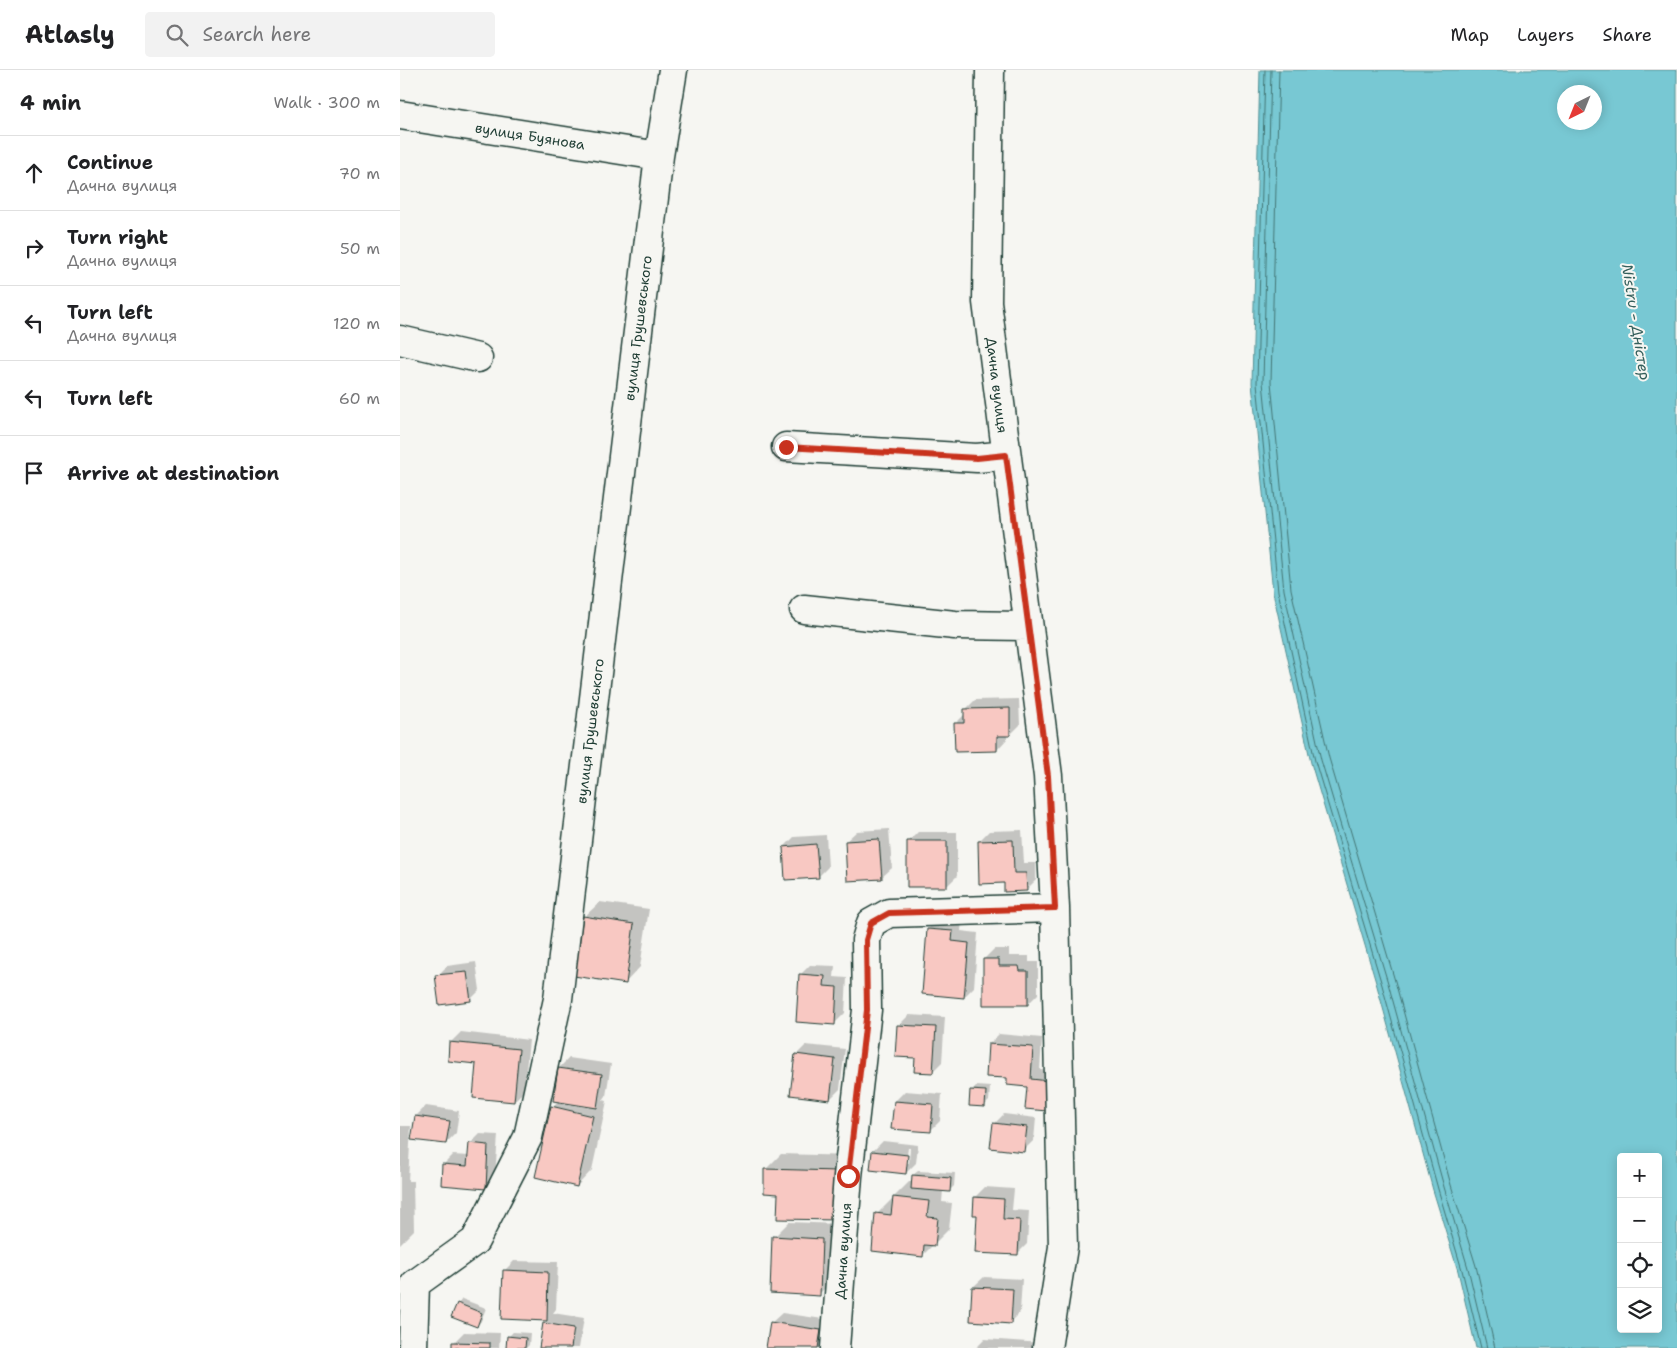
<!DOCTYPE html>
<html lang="en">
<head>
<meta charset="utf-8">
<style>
  :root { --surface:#fff; --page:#f2f2f2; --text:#202124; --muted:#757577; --line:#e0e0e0 }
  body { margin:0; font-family:"Shantell Sans",sans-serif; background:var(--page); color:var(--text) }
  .controls { position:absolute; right:15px; bottom:15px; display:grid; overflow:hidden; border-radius:5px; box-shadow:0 2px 12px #0003 }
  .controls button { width:45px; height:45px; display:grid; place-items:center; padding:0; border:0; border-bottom:1px solid var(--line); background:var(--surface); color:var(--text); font:25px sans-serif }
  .compass { position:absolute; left:1157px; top:15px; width:45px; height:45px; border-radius:50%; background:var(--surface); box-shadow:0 2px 12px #0003; rotate:223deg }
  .stop { position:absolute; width:15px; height:15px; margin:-11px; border:4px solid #c8321e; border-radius:50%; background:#fff }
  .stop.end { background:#c8321e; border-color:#fff; box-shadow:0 1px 5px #0008 }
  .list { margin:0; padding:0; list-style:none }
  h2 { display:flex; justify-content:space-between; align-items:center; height:65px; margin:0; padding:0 20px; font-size:21px }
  h2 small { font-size:16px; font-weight:400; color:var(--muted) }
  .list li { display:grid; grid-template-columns:32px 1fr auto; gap:15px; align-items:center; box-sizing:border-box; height:75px; padding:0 20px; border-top:1px solid var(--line) }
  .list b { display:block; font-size:19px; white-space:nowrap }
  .list p { margin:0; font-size:16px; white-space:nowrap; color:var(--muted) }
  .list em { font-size:16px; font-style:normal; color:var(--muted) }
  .icon { flex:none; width:28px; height:28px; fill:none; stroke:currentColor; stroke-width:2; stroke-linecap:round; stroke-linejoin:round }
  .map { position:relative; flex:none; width:1277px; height:1278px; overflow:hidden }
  header { display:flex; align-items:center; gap:30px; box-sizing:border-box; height:70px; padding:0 25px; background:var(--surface); border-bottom:1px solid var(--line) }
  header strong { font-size:24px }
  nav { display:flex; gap:28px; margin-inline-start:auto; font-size:18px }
  .search { width:350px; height:45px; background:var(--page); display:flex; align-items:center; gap:12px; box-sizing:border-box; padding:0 18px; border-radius:5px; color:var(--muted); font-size:19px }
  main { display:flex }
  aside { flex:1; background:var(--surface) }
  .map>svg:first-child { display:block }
</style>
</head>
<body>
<header>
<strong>Atlasly</strong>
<div class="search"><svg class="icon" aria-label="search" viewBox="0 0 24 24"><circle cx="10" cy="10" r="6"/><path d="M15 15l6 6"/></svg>Search here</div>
<nav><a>Map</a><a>Layers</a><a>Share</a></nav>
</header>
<main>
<aside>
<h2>4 min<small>Walk · 300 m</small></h2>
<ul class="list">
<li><svg class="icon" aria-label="ahead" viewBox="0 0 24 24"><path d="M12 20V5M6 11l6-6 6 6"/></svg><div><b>Continue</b><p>Дачна вулиця</p></div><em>70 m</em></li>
<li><svg class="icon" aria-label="right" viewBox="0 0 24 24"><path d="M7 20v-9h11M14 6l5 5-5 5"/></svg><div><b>Turn right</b><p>Дачна вулиця</p></div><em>50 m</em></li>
<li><svg class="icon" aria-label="left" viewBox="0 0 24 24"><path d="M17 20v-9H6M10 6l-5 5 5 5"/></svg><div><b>Turn left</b><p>Дачна вулиця</p></div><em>120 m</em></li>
<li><svg class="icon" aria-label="left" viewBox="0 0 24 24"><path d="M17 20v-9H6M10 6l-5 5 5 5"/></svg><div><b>Turn left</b></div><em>60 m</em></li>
<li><svg class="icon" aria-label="arrive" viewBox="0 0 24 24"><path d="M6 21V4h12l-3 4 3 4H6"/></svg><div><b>Arrive at destination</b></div></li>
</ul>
</aside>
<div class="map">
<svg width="1277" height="1278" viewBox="0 0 1277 1278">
  <rect width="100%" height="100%" fill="#f6f6f2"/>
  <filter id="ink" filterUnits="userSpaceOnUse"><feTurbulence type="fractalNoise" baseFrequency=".02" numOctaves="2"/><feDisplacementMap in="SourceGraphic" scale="10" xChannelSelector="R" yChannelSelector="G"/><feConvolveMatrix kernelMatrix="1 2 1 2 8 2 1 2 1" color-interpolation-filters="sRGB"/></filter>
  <g filter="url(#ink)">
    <path fill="#78c8d3" stroke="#549093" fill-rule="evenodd" d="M860,0H1277V1278H1076L1058,1201L1033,1120L977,916L911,693L873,522L852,313ZM1164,22H1194V52H1164ZM1221,1087H1258V1259H1221Z"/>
    <path fill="#0003" fill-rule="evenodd" d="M619,629L620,655L610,665H607V669L597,680L555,654L565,644V640L575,630Z
      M489,759L492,798L481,808L446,771L457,761Z
      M622,760L624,793H636V810L626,820L605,812L579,771L589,761Z
      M518,762H557V806L547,816L508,772Z
      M426,765L428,797L418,807L384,777L394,767Z
      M200,832L249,839L240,897L225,913L184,847Z
      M538,849L562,851L561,861L578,863L574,917L564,927L528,859Z
      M594,879H609V886H629V892H638V924L628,934L584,889Z
      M76,892L80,920L70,930L37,906L47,896Z
      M410,895L435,896L434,907L447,908L445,943L435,953L400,905Z
      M509,945L545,947L542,992L532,1002L516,987L499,955Z
      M61,962L129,970L124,1021L114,1031L77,992L51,972Z
      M599,964L642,968L640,1000L658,1001L656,1029L609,1007L589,974Z
      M406,975L445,979L440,1019L430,1029L396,985Z
      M169,988L211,994L206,1026L203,1030L207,1031L192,1100L177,1116L152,1037L158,1031L159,998Z
      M576,1016L590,1017L589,1031L584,1036L571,1021Z
      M505,1021L542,1024L540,1051L530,1061L495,1031Z
      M26,1036L59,1041L56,1063L46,1073L16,1046Z
      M604,1044L636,1048L634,1070L624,1080L594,1054Z
      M0,1056H11L8,1111H13L14,1160L0,1174Z
      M80,1064L98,1065L95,1107L85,1117L43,1095L53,1085L69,1086L70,1074Z
      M483,1071L518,1075L516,1093L506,1103L471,1099L473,1081ZM508,1078H510L509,1093H506Z
      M381,1084L453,1086L452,1134L366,1099Z
      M518,1101L555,1103L554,1116L549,1121L543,1120L542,1132L552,1133L549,1159L523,1185L477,1144L509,1112H512L513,1105Z
      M585,1117L614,1119L612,1140L629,1141L627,1174L617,1184L579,1144L575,1127Z
      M389,1152L437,1154L434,1209L419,1224L374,1167Z
      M114,1191L158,1192L156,1239L153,1243L184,1248L179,1278H140L144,1253L148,1250L102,1248L104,1201Z
      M584,1207L622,1209L620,1242L610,1252L573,1217Z
      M62,1229L86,1238L81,1251L77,1256L58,1234Z
      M382,1243L430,1250L426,1278H368L371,1253Z
      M64,1262L100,1263L99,1278H53L54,1272Z
      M113,1262L130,1263L129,1275L126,1278H107L108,1267Z
      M585,1269L642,1273V1278H576Z"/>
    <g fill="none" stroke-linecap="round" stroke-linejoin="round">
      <path stroke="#437574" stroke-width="1" d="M865,0L857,313L878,521L915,691L982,915L1038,1119L1062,1200L1081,1278
        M871,0L863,312L884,520L921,690L988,913L1044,1117L1068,1198L1087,1278
        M879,0L871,312L891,519L929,688L995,911L1051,1115L1076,1196L1095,1278"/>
    </g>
    <path fill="#f8c8c2" stroke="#1f3d34" d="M610,638V666H597V681L555,682L554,653H564V639Z
      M479,769L482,809L447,811L445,771Z
      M613,770L614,803H626L627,821L604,822V813L579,814L578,771Z
      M507,771H547V817H507Z
      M416,774L419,808L385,810L383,777Z
      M183,846L234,854L226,914L174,906Z
      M527,859L553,861L552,871L569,873L564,928L522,924Z
      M583,889H599V896H619L620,901H628V935H583Z
      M67,902L71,931L39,935L35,905Z
      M399,904L425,906L424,916L437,917L435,955L396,952Z
      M497,955L536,957L533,1003L514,1002L515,988L495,987Z
      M49,972L119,979L114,1032L73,1028L76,994L48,991Z
      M588,974L633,977L631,1009L649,1011L647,1041L625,1039L627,1017L607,1015V1008L586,1007Z
      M395,984L435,989L430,1030L390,1025Z
      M158,998L202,1004L197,1038L153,1031Z
      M570,1020L586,1021L585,1037L569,1036Z
      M494,1031L533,1034L531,1062L491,1059Z
      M151,1036L193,1046L177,1117L135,1107Z
      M15,1046L50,1051L46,1074L11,1070Z
      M593,1053L627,1057L624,1082L590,1078Z
      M69,1073L88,1075L86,1119L41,1115L42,1094L67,1096Z
      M472,1081L508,1085L506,1104L470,1100Z
      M364,1099L438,1101L437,1150L377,1149L378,1124L364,1123Z
      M512,1105L551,1108L550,1122L511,1119Z
      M493,1127L529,1131L527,1147L538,1148L535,1176L524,1175L523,1187L472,1181L475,1143L491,1145Z
      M574,1127L604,1129L603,1149L620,1150L618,1185L575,1183L577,1145H573Z
      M372,1166L422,1169L420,1226L370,1223Z
      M103,1200L148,1202L147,1251L101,1249Z
      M572,1217L613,1219L611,1254L570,1251Z
      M57,1233L82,1243L77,1257L51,1247Z
      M370,1252L421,1260L418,1278H366Z
      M143,1253L174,1258L171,1278H139Z
      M107,1266L126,1268L125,1278H106Z
      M52,1272L90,1273V1278H52Z"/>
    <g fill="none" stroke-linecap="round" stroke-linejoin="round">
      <g stroke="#1f3d34" stroke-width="31">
        <path id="minor" d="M590,0L587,232L648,706L655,838L663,1177L647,1278
          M0,45L259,86
          M0,270L78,288
          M386,377L577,388L606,385
          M404,539L555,555L628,556
          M15,1214L75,1171L128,1067L158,929L259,86L273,0
          M13,1278L15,1214
          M435,1278L448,1106L467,940L466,870L471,853L489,843L655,838"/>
      </g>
      <use href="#minor" stroke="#f6f6f2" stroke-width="28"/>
    </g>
  </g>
  <g fill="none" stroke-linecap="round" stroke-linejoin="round" filter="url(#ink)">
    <path stroke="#c8321e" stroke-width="6" d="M386,377L577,388L606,385L648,706L655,838L489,843L471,853L466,870L467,940L448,1106"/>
  </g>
  <g text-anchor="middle" stroke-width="4" stroke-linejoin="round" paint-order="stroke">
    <g font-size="14" fill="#1f3d34" stroke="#f6f6f2">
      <text transform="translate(130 66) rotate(9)" y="5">вулиця Буянова</text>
      <text transform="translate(238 258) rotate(-83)" y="5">вулиця Грушевського</text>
      <text transform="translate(597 315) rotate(83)" y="5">Дачна вулиця</text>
      <text transform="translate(190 661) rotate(-83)" y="5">вулиця Грушевського</text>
      <text transform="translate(443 1181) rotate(-86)" y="5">Дачна вулиця</text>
    </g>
    <g font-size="15" font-style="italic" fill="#35605c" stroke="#f6f6f2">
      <text transform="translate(1236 252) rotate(81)" y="5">Nistru - Дністер</text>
    </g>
  </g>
</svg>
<div class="controls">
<button>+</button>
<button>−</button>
<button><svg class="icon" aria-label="locate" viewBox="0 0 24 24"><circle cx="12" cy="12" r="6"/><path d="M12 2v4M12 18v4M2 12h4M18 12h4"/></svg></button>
<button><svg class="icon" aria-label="layers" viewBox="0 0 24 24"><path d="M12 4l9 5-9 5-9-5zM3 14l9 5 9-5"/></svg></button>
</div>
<svg class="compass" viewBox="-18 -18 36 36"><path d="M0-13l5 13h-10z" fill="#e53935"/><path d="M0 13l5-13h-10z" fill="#757577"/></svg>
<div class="stop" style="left:448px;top:1106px"></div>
<div class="stop end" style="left:386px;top:377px"></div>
</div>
</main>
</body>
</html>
